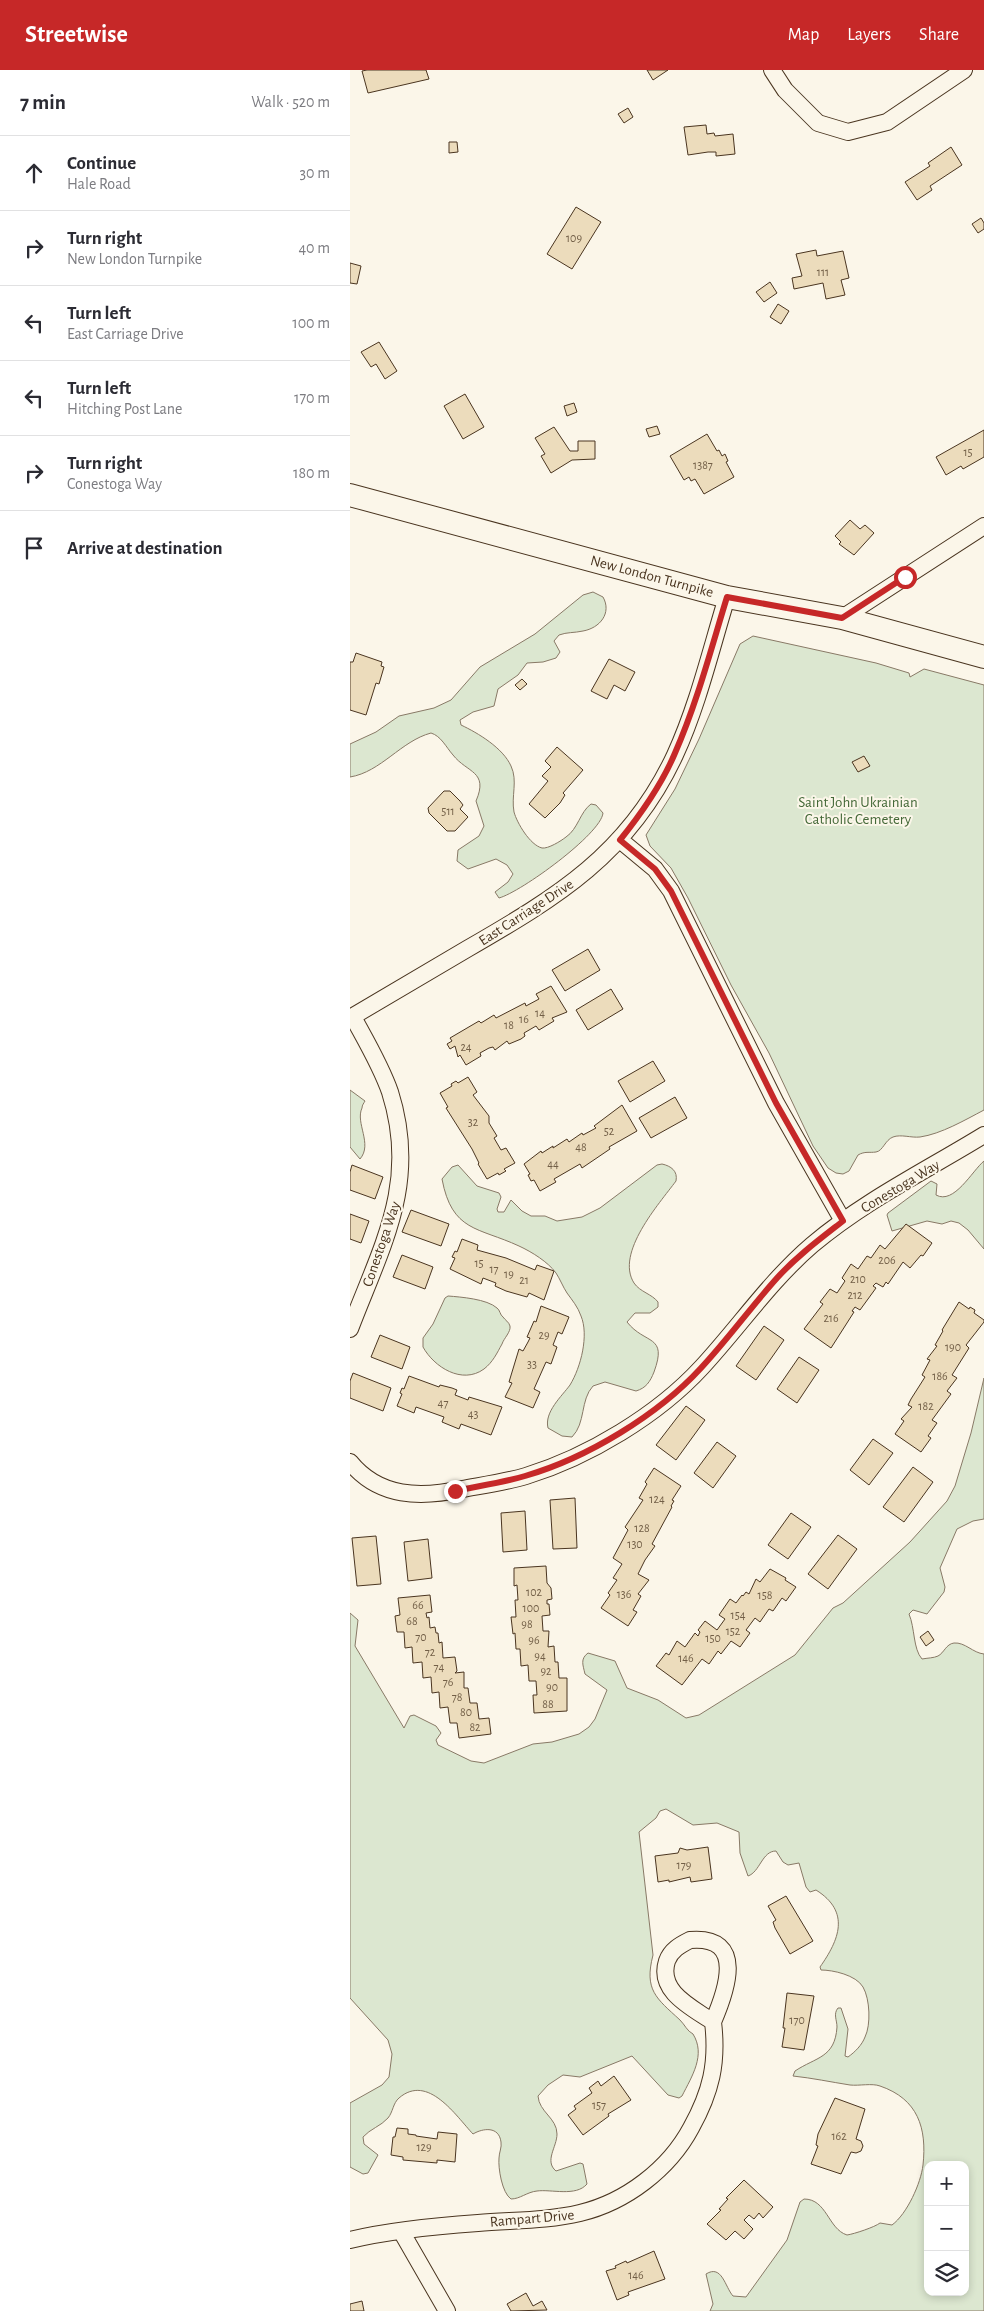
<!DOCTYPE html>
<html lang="en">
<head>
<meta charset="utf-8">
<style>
  :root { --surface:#fff; --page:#f7f7f7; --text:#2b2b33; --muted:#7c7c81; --line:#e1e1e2; --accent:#c62828 }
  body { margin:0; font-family:"Alegreya Sans",sans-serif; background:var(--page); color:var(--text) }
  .controls { position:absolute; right:15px; bottom:15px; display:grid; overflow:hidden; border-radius:10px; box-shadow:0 2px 8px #0003 }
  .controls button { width:45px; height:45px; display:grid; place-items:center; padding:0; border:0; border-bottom:1px solid var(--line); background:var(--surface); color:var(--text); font:25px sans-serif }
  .stop { position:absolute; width:15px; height:15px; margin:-11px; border:4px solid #c62828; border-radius:50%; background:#fff }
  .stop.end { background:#c62828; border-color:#fff; box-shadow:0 1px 5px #0008 }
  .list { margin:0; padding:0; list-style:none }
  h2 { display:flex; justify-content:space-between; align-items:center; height:65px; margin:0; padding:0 20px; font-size:21px }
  h2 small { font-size:16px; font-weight:400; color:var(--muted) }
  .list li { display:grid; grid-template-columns:32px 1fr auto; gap:15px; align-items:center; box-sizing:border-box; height:75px; padding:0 20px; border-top:1px solid var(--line) }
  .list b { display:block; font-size:19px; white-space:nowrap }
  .list p { margin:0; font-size:16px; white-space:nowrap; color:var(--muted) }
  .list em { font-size:16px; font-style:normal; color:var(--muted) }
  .icon { flex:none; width:28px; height:28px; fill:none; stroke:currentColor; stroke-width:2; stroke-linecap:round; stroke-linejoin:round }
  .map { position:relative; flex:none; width:634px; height:2241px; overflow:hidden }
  header { display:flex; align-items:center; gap:30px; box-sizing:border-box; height:70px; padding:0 25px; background:var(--accent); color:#fff }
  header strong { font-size:24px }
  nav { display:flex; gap:28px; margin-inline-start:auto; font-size:18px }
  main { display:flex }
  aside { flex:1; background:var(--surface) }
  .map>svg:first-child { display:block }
</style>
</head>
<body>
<header>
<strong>Streetwise</strong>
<nav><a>Map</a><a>Layers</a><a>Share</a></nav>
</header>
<main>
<aside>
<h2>7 min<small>Walk · 520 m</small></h2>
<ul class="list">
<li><svg class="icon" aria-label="ahead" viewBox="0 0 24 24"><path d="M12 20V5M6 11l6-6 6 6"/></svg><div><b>Continue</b><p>Hale Road</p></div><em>30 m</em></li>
<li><svg class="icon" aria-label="right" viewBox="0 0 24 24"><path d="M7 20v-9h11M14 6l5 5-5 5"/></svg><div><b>Turn right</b><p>New London Turnpike</p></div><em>40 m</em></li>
<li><svg class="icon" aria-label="left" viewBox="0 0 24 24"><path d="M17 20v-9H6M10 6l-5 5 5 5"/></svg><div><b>Turn left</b><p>East Carriage Drive</p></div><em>100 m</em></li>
<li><svg class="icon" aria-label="left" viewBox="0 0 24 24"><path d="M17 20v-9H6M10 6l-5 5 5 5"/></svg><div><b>Turn left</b><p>Hitching Post Lane</p></div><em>170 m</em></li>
<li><svg class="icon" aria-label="right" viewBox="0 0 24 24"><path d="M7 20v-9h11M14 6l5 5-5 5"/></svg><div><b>Turn right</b><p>Conestoga Way</p></div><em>180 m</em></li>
<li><svg class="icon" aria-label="arrive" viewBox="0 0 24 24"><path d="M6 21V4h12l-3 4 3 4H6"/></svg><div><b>Arrive at destination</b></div></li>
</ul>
</aside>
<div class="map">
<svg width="634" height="2241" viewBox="0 0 634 2241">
  <rect width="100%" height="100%" fill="#fbf6e9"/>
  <path fill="#dce7d0" stroke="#887966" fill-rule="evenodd" d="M243,522L253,527C262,543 250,558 233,561C224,563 217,562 209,565L204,571L210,582L206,588L193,592L177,593L168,605L148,619L144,636L123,642L110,650L111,655C128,663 153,678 161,696C168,711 161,726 164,742C167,753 180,775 192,778C198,779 211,771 216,767C228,759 230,742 241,734L246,735L253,743C251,764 171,822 149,828L145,822L158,812L163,804L157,795L146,789L118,799L107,791L108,780L129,766L134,756L126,731C139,701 117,703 103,685C96,677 91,666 81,663C51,671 31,702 0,707V674L26,662L49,646L84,638L101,630L130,597L185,564L233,525Z
    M403,566L526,593L559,603L560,607L574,599L634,615V1040C615,1050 591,1064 570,1067C561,1068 551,1064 543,1067C535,1070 533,1081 526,1082C519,1083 515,1081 508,1085L499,1101L493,1104L486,1103L478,1098L463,1076L419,983L381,915L338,828L321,798L300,776L296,765L325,719L349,669L390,574Z
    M0,1020L15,1031C14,1033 12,1035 12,1038C5,1053 23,1074 10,1089L0,1077Z
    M634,1091V1179L618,1160L609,1153L601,1151L592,1154L577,1151L542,1161L537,1145L538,1143L581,1111L587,1114L586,1125C604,1135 622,1101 634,1091Z
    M312,1094C321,1096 328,1101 326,1111C309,1134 265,1183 284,1213C290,1222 302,1224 308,1232V1237L300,1243H285L277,1252C295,1275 318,1264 304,1302C300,1312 296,1318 286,1321L255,1312L243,1316C230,1330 236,1353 222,1367L212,1366L198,1358C194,1342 212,1326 220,1315C231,1297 239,1265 231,1246C228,1237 222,1230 217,1223C213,1217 210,1209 206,1203C198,1192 182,1182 169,1176C128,1157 102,1162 92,1109L102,1097L108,1095L127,1116L149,1123L151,1127L147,1139L148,1142H154L161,1130L172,1141L181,1146H195L207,1151L232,1147L250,1138L307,1095Z
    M98,1226C111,1227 137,1229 147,1238C150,1240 150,1245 153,1247C155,1250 159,1252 160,1256C161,1262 154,1268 152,1274C147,1283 143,1292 134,1299C112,1315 84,1297 73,1277V1268L83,1254L95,1228Z
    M634,1308V1449L623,1451L607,1459L590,1498L595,1517L594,1522L577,1544L563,1540L559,1544C565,1558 563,1579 572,1589C577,1588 584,1588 588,1586C594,1583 596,1574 604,1573C615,1572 623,1583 634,1584V2241H360L363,2234L356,2204C372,2194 375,2217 383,2226L396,2227L437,2170L450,2132L454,2129C477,2129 478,2159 497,2165C504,2164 525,2157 530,2153L542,2155C557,2144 571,2113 573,2095C577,2058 568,2029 530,2016C522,2013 509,2016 500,2015C481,2012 462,2008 443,2006L445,2001C466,1987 485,1988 487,1957C487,1950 483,1944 488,1938H491L498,1959L495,1986L498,1987C505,1982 512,1975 515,1967C521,1955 520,1929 513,1917C506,1905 483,1900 471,1900L470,1897C489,1870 501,1842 466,1820L460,1822L456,1817L449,1793L438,1795L433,1792L426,1781C412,1781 410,1802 398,1806L390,1783L389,1762L367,1753L343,1755L316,1739L310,1741L306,1748L289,1762L303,1885C294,1920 306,1928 330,1950C335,1955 337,1961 343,1964C356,1985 342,2006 332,2026L329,2028L318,2025L282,1986L230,2007L213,2005L198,2015L188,2026C189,2042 207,2048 207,2064C207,2077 194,2091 206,2101L230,2093L233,2094L237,2114C226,2127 201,2119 187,2121C177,2122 170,2129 161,2129C152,2123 148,2098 149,2088C149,2083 152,2077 151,2072C149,2056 133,2058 123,2064C106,2046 78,2003 49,2028C43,2033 43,2042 38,2048C31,2056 20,2059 13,2067L14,2074L28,2085L18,2103L13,2104L0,2097V2033L32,2015L39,2007L42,1984L38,1970L0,1928V1543L8,1550L5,1576L54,1658L60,1646L64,1645L86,1656L91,1663L86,1670L88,1675L121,1691L134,1693L183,1674L202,1672L229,1664L239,1657L245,1649L257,1620L235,1604C233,1595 230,1589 238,1583L265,1591L277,1618L308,1630L336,1648L349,1645L445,1585L483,1538L493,1533L560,1472L597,1431L605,1416L621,1363ZM578,2095H615V2222H578Z"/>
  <path fill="#ecdcbc" stroke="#4a3520" d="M17,0H76L79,9L18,23L12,1Z
    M297,0H318L303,10Z
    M278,38L283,47L274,53L268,44Z
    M356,55L357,64L364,63L365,66L383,64L385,84L366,86V82H358L338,85L334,57Z
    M99,72H107L108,82L99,83Z
    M601,77L612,95L580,116L582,120L567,130L555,112L580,96L578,93Z
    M226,137L251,152L222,199L197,184Z
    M631,148L634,153V159L628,163L622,154Z
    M466,180L467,186L493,181L499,208L491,210L495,225L476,229L473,213L444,219L442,208L452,206L446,184Z
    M0,193L11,196L7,214L0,213Z
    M420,212L427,223L414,232L406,222Z
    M428,234L439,241L431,254L420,247Z
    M29,272L47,301L35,309L26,294L21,297L11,282Z
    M115,324L134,357L113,369L94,336Z
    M224,333L227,342L217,346L214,336Z
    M307,356L310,364L299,367L296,359Z
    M204,357L220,381H228V371H245V389L222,390L201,403L191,386L195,384L185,368Z
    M634,360V387L613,399L611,396L596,405L586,387Z
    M357,364L367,381L369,380L372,386L375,384L378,391L376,392L384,407L354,424L345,409L341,411L339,407L334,410L320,386Z
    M500,450L510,459L515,455L524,463L504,485L489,474L491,472L485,466Z
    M6,583L32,592L31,596L34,597L29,614L26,613L16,645L0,640V592H3Z
    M259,589L285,602L275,621L264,615L257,629L241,621Z
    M172,609L177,614L170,620L165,615Z
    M207,677L233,700L213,723L215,725L210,733L195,748L179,734L198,711L192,706L201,697L195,691Z
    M514,686L520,696L508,702L502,692Z
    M94,721H100L110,731L113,735L110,739L118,747L105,761H97L79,743L78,738Z
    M238,879L250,900L215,921L202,900Z
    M201,916L217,942L202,948L204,951L189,960L186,956L174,963L175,966L171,969L159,974L157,971L145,980L143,977L139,978L130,983L131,986L116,995L110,985L108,987L105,976L100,979L97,974L102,971L100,968L129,951L131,953L144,945L146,948L175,933L176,936L189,929L186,924Z
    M261,919L273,939L238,960L226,940Z
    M303,991L315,1011L280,1032L268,1011Z
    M118,1007L127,1022L123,1025L139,1046V1053L147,1066L144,1068L151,1080L156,1078L165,1093L154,1099L156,1101L149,1105L148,1103L137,1109L128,1094L129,1093L122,1079L96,1038L98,1037L90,1023L102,1016L101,1014L106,1011L108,1013Z
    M325,1027L337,1048L301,1068L289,1048Z
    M272,1035L287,1061L259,1077L260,1079L232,1098L230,1094L204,1109L206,1112L190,1121L184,1110L181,1111L178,1105L180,1104L174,1094L191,1081L192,1083L203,1076V1078L217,1069L219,1072L232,1063L233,1065L246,1058L244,1056Z
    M2,1095L33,1107L25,1129L0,1120V1102Z
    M61,1140L99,1154L91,1176L52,1162Z
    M0,1144L19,1151L11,1173L0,1169Z
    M556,1154L582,1173L573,1186L571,1185L560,1198L553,1192L538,1214L536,1212L533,1217L526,1213L523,1216L526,1218L510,1240L505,1237L502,1241L504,1242L481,1278L454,1259L473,1234L470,1232L480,1219L487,1223L495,1211L492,1208L501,1194L508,1199L517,1186L521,1188L530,1175L535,1179Z
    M112,1169L128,1175L127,1180L156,1188L185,1200L187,1195L204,1201L194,1230L179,1223L177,1227L156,1221L145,1216L146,1213L133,1208L131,1214L100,1199L105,1188L102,1187L105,1181L107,1182Z
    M52,1185L83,1197L75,1219L43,1207Z
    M609,1232L619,1239L620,1237L625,1240L624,1243L634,1250V1252L616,1275L619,1278L602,1305L607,1308L597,1321L601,1324L582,1350L587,1353L578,1366L581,1368L571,1382L545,1364L554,1351L551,1349L562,1337L558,1335L561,1329L575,1307L572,1305L580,1290L577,1289L587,1276L585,1275L593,1261L592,1260Z
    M191,1236L219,1247L212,1264L208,1262L203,1275L207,1277L201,1294L196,1292L184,1319L190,1322L183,1338L155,1327L162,1313L159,1312L169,1279L173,1281L178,1272L180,1268L177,1267L184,1251L186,1252Z
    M414,1256L434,1270L406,1310L386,1296Z
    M30,1265L60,1277L52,1299L21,1287Z
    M449,1287L469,1300L447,1333L427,1319Z
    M3,1303L41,1318L33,1341L0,1328V1311Z
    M59,1306L89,1317L90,1315L102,1318L107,1320L105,1325L118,1330L119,1327L152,1337L141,1365L111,1354L109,1359L92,1352L94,1347L66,1337L64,1343L47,1336L52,1324L50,1323L52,1318L54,1319Z
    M336,1336L355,1350L326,1390L306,1375Z
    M523,1369L543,1383L519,1415L500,1400Z
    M367,1372L386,1386L363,1418L344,1403Z
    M563,1397L583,1412L554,1452L533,1437Z
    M304,1398L331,1416L322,1430L324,1431L321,1436L322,1437L302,1474L305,1476L295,1490L288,1504L299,1510L288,1524L291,1526L283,1540L287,1542L278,1556L251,1538L260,1525L258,1523L267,1510L263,1508L272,1494L263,1488L278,1460L275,1457L293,1430L289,1428L297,1414L295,1412Z
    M225,1428L227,1478L203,1479L200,1430Z
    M175,1441L177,1480L153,1482L151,1443Z
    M441,1443L461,1457L438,1489L418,1475Z
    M488,1465L507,1479L478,1519L458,1504Z
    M26,1466L31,1514L7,1516L2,1468Z
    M78,1469L82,1508L58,1511L54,1472Z
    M196,1496L197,1513L201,1518L202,1529L197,1530V1534H199L200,1545L192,1546L193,1561H199L198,1577L204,1576L205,1592H208L209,1608H217V1641L184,1643L183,1625H187L186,1611H179L178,1595L171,1596L170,1579H166L165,1563L163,1564L161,1547H166L165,1530H168L167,1515L164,1516V1498Z
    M420,1499L436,1508L435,1510L446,1517L436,1531L432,1528L423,1541L419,1539L410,1552L405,1548L396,1560L400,1563L390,1577L381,1571L371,1584L368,1581L359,1594L352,1589L332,1615L306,1596L316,1583L319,1585L327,1571L335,1577L345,1563L348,1566L350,1562L348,1560L355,1551L367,1560L375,1549L369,1545L380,1529L386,1533L392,1525L393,1526L396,1522L399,1524L406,1509L410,1512Z
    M80,1525L82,1542L76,1543L77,1548L79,1547L80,1558L85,1557L86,1563H88L89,1573L92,1572L93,1588L105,1587L107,1601L105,1603L114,1602V1618H118L120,1633H127L129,1649L139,1648L141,1664L109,1668L107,1653H100L98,1637L90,1638L89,1622L82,1623L81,1607L73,1608L72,1592L63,1593L62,1577L55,1578L54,1562H47L45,1546L50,1545L48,1528Z
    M578,1561L584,1570L576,1576L570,1567Z
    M358,1777L362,1809L341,1812L340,1807L319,1812V1810L308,1812L305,1786L328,1783L330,1778L337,1780Z
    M436,1826L463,1871L440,1884L425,1858L423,1852L426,1850L418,1836Z
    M437,1923L464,1926L454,1980L432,1977L435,1958H433Z
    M264,2006L281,2030L258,2044L259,2046L233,2065L218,2045L226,2039L224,2036L242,2023L239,2018L248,2011L251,2016Z
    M485,2028L515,2039L506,2069L511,2071L513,2076L511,2081L506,2083L501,2082L491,2104L461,2094L468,2076L466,2075L468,2064Z
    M47,2058L58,2059V2064L66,2065V2066L87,2069L88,2062L107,2064L105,2092L87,2090V2093L53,2090V2087L41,2085L43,2067H45Z
    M394,2110L423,2137L413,2148L409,2143L404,2149L399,2145L394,2150L403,2159L394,2169L385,2161L376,2170L357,2154L371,2140L369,2139L378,2129L376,2128Z
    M304,2181L315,2209L278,2222L279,2225L267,2230L256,2201L266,2198L265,2196L276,2191L277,2193Z
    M176,2223L183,2236L192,2231L197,2240L161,2241L157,2234Z
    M12,2231L14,2241H0V2234Z"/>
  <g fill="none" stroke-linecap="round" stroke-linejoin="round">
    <g stroke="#4a3520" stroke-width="18">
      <path id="street" d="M422,0L435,20L468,53L498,62L537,52L614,0
        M492,548L634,456
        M270,770L305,799L321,821L426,1033L493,1151
        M0,948C39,925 78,902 117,879C207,827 279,784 325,685C348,635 361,579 377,527
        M0,1259C32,1175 69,1113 40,1022C31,996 16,971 3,947
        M0,1392C29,1428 71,1428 112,1419C134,1415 156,1412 176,1406C238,1387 308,1345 352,1297C389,1257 420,1211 462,1175C514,1131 577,1100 634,1065
        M340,1870C397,1865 376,1922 363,1952C343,1938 307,1922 317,1891C321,1880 330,1875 340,1870Z
        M51,2161L97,2241
        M0,2170C41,2160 86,2156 128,2153C161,2150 197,2151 230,2143C276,2132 319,2099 341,2058C361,2022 368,1993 363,1952"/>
    </g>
    <g stroke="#4a3520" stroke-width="24">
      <path id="secondary" d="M0,425L377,527L492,548L634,587"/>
    </g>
    <use href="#street" stroke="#fbf6e9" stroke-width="16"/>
    <use href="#secondary" stroke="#fbf6e9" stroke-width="22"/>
  </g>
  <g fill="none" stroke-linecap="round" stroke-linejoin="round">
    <path stroke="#c62828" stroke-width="6" d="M105,1421C128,1416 152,1413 175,1406C237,1388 308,1345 351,1298C378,1269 401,1237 427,1208C447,1186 470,1169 493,1151L426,1033L321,821L305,799L270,770C291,744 312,714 325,683C347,633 361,579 377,527L492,548L555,507"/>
  </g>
  <g text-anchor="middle" stroke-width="4" stroke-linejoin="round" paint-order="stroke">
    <g font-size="12" fill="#725f47">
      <text x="224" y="172">109</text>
      <text x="473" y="206">111</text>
      <text x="618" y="386">15</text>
      <text x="353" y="399">1387</text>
      <text x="98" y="745">511</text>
      <text x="190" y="947">14</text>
      <text x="174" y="953">16</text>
      <text x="159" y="959">18</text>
      <text x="116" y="981">24</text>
      <text x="123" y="1056">32</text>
      <text x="259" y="1065">52</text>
      <text x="231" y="1081">48</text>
      <text x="203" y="1098">44</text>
      <text x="537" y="1194">206</text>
      <text x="129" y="1197">15</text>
      <text x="144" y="1203">17</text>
      <text x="159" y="1208">19</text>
      <text x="508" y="1213">210</text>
      <text x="174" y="1214">21</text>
      <text x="505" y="1229">212</text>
      <text x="481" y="1252">216</text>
      <text x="194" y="1269">29</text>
      <text x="603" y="1281">190</text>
      <text x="182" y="1298">33</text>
      <text x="590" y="1310">186</text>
      <text x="93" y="1337">47</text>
      <text x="576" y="1340">182</text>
      <text x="123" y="1348">43</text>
      <text x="307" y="1433">124</text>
      <text x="292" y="1462">128</text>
      <text x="285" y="1478">130</text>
      <text x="184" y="1526">102</text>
      <text x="274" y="1528">136</text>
      <text x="415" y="1529">158</text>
      <text x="68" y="1539">66</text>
      <text x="181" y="1542">100</text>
      <text x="388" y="1549">154</text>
      <text x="62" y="1555">68</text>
      <text x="177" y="1558">98</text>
      <text x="383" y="1565">152</text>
      <text x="71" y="1571">70</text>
      <text x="363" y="1572">150</text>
      <text x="184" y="1574">96</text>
      <text x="80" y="1586">72</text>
      <text x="190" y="1590">94</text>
      <text x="336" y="1592">146</text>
      <text x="89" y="1601">74</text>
      <text x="196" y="1605">92</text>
      <text x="98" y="1616">76</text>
      <text x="202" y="1621">90</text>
      <text x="107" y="1631">78</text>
      <text x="198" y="1638">88</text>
      <text x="116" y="1646">80</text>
      <text x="125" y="1661">82</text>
      <text x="334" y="1799">179</text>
      <text x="447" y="1954">170</text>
      <text x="249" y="2039">157</text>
      <text x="489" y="2070">162</text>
      <text x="74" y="2081">129</text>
      <text x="286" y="2209">146</text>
    </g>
    <g font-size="15" fill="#4a3520" stroke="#fbf6e9">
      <text transform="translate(302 506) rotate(15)" y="5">New London Turnpike</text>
      <text transform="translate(176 842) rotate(-33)" y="5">East Carriage Drive</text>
      <text transform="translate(550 1116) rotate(-31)" y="5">Conestoga Way</text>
      <text transform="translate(31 1174) rotate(-71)" y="5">Conestoga Way</text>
      <text transform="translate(182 2148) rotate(-5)" y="5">Rampart Drive</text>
    </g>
    <g font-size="15" fill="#436837" stroke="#fbf6e9">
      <text x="508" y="737">Saint John Ukrainian<tspan x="508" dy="17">Catholic Cemetery</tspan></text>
    </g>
  </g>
</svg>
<div class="controls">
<button>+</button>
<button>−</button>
<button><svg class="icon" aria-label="layers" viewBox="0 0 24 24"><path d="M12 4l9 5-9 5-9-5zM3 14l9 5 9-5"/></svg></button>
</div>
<div class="stop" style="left:555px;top:507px"></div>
<div class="stop end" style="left:105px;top:1421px"></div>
</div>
</main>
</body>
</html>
